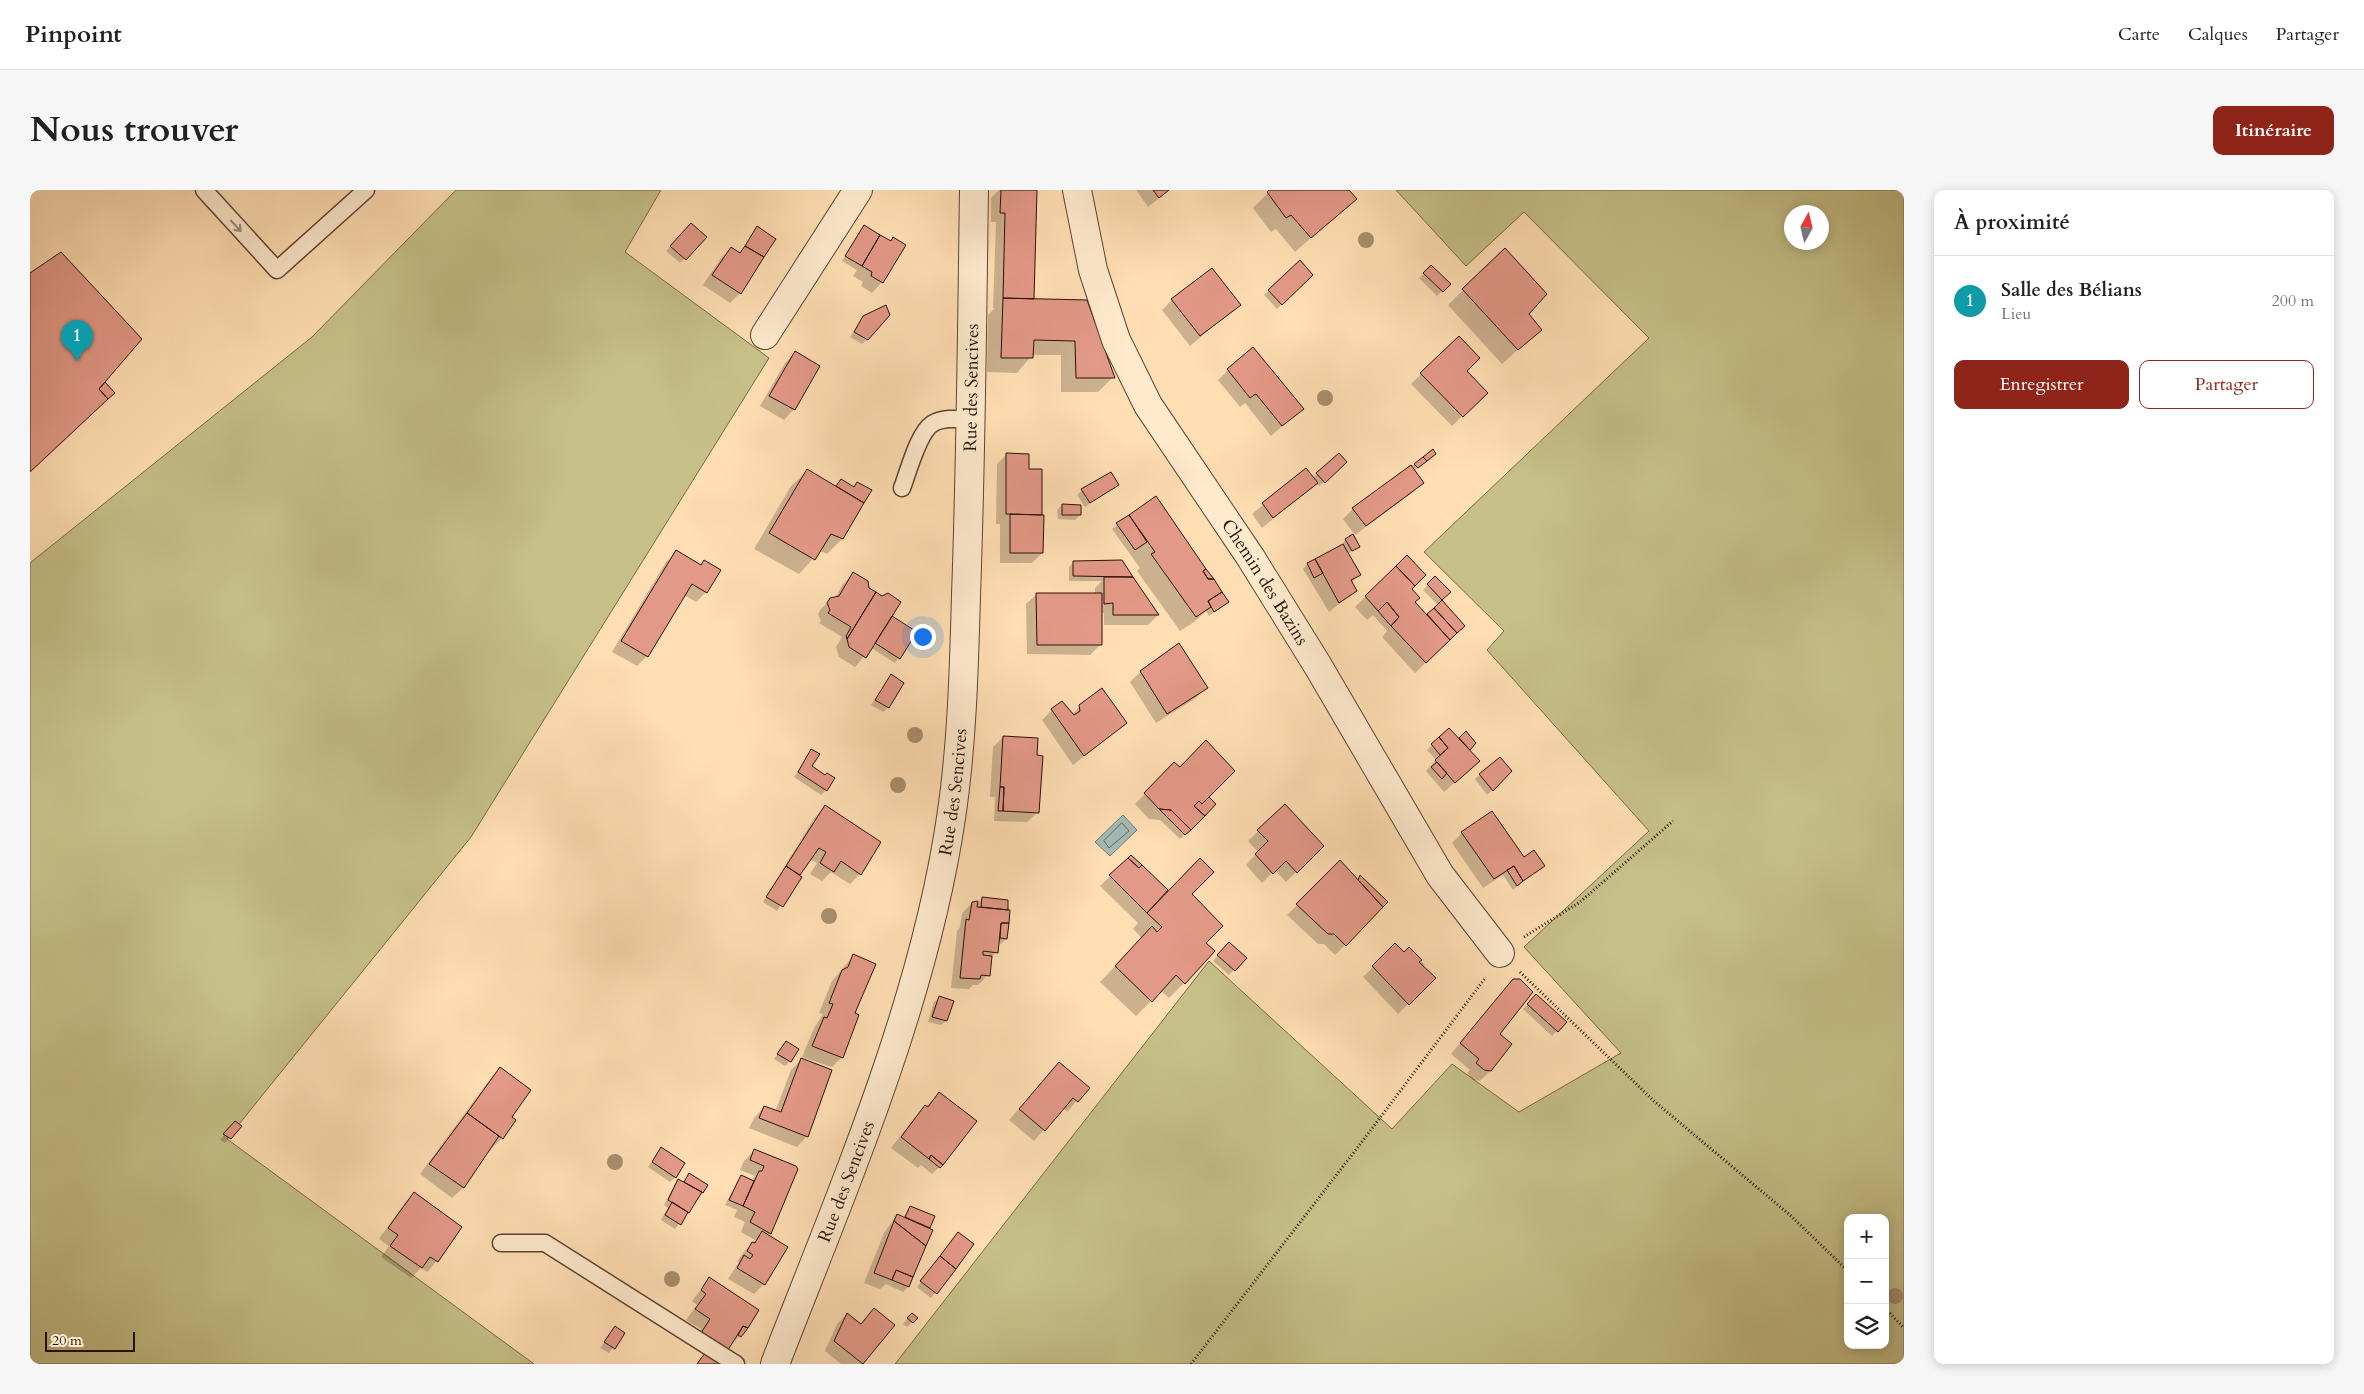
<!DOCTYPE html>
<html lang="fr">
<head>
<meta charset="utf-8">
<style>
  :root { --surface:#fff; --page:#f6f6f6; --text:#222; --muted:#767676; --line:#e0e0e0; --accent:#8f2418 }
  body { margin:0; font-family:Cardo,serif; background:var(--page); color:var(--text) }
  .controls { position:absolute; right:15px; bottom:15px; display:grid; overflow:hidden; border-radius:10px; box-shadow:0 2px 12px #0003 }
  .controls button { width:45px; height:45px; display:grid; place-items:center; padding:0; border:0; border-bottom:1px solid var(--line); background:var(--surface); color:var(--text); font:25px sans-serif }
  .compass { position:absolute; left:1754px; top:15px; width:45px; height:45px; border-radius:50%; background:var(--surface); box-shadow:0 2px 12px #0003; rotate:8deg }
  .scale { position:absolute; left:15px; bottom:12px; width:90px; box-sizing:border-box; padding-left:5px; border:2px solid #2a1006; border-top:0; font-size:14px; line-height:18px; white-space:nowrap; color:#2a1006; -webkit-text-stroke:4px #ffeace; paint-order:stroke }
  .you { position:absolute; left:892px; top:446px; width:18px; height:18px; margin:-12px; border:4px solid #fff; border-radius:50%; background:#1a73e8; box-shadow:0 0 0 8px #1a73e833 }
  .badge { display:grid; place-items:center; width:32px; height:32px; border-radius:50%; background:var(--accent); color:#fff; font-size:16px; font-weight:700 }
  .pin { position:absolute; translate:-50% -41px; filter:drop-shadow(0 1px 2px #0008) }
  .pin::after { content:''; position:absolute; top:26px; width:18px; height:15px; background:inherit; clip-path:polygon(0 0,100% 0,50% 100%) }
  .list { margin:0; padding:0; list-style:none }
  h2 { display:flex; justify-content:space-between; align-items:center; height:65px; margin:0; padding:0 20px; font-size:21px }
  h2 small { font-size:16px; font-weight:400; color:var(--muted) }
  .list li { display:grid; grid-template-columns:32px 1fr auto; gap:15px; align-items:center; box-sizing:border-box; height:90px; padding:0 20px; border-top:1px solid var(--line) }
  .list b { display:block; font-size:19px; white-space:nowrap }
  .list p { margin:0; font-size:16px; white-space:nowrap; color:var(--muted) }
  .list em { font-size:16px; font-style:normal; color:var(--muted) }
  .actions { display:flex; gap:10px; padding:15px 20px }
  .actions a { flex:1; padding:11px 0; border:1px solid var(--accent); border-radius:10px; text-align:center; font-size:18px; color:var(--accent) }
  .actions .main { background:var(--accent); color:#fff }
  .icon { flex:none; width:28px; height:28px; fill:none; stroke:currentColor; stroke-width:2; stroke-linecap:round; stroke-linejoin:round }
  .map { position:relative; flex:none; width:1874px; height:1174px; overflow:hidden; border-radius:10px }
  header { display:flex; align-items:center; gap:30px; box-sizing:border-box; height:70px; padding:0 25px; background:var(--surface); border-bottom:1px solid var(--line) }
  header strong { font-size:24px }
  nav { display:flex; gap:28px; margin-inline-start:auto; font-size:18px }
  .intro { display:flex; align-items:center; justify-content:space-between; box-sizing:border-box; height:120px; padding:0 30px }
  h1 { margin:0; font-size:35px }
  .button { padding:12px 22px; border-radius:10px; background:var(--accent); color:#fff; font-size:18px; font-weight:700 }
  main { display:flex; gap:30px; padding:0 30px }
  aside { flex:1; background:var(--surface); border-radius:10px; box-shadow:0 2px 12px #0003 }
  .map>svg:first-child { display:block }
</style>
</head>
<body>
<header>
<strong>Pinpoint</strong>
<nav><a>Carte</a><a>Calques</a><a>Partager</a></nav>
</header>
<div class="intro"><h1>Nous trouver</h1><a class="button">Itinéraire</a></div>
<main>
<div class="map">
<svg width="1874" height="1174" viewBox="0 0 1874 1174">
  <rect width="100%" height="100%" fill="#ffdeb3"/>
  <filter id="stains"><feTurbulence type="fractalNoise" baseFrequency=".004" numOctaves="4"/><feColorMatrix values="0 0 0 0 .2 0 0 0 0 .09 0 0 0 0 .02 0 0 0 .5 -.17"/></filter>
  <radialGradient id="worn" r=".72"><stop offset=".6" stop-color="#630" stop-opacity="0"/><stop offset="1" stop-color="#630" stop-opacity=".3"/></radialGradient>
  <path fill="#c6c088" stroke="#786847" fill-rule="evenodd" d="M426,0H631L595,62L739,168L441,647L197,949L504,1174H0V373L282,147Z
    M1366,0H1874V1174H865L1179,771L1362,939L1422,874L1489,922L1591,863L1494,757L1619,641L1457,460L1474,441L1394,362L1619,148L1494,22L1436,76ZM1762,22H1792V52H1762ZM1818,1028H1855V1155H1818Z"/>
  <path fill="#a4bab7" stroke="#737670" d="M1093,625L1107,640L1080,666L1065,652Z"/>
  <path fill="#0003" d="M969,0H1006L1003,110L1083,187L1068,202H1031V165H1002L987,183L957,182L958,125L965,118H963L966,32H961V8Z
    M1106,0H1140L1118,17Z
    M1241,0H1317L1325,9L1265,62L1246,39L1241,42L1223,18Z
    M661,34L675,47L650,73L636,61Z
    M834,37L860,52L874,55L852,92L842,103L831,96L833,92L823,86L827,80L812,71Z
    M728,38L710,103L700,113L673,95L691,68L701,58L709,64Z
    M1270,71L1282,85L1247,119L1234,105Z
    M1401,77L1419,94L1407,106L1389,88Z
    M1433,100L1497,124L1510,140L1472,174L1418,115Z
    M1142,110L1209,114L1160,156L1132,120Z
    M834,127L837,149L832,154L820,147Z
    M1429,147L1435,181L1446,213L1422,236L1381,194Z
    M765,163L764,219L754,230L730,216L755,173Z
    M1198,180L1272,219L1241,246L1215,213L1210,217L1188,190Z
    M1402,261L1400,269L1384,281L1392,293L1382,303L1325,345L1313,329L1323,319Z
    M977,264L997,280L1012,363L1002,373H970V334H966L967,274Z
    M1311,277L1289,296L1286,293L1232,338L1222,324L1276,280L1282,288L1287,284Z
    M777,281L805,297L811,290L823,298L827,293L840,301L812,349L797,364L790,361L769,384L724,359L761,296Z
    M1087,294L1055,317L1047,305L1052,300Z
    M1125,308L1197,412L1179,426L1176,421L1164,432L1150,441L1107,381L1110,378L1082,339Z
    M1032,315L1050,325L1045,330L1028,329L1027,320Z
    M1322,346L1328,357L1318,364L1329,385L1321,393L1325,401L1299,422L1273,379L1277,374L1311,356L1315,350Z
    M646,362L676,402L666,412L654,405L617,466L607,476L582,462L636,372Z
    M1044,372H1092L1128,425L1118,435H1074V423H1071L1070,455L1060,465L997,464L996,414L1007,404H1065V398L1072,391H1039V377Z
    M824,384L860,427L886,443L865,473L841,458L825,477L809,467L806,457L812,447L789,433L791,431L788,424L790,420L800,410L805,408L813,394Z
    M1405,388L1419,402L1411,410L1433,436L1385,483L1352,447L1357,441L1343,425L1337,430L1325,417L1336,406L1380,399L1384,412L1397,426L1408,415L1393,400Z
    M1148,455L1176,497L1166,508L1126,533L1100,492L1110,482Z
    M861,486L858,517L853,522L841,515Z
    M1050,516L1095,533L1043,575L1012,530L1022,520L1042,525Z
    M1419,539L1429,550L1436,543L1445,553L1438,560V581L1414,602L1396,581L1406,570L1397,560Z
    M973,547L1008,622L997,632L964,631L965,607H960L963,557Z
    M782,560L780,577L796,600L791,605L764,587Z
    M1144,574L1184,614L1150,649L1130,630L1119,629L1105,614Z
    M1481,581L1457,605L1445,589L1450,585Z
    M1254,616L1292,656L1256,692L1245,680L1232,693L1216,675L1228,662L1218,651Z
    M795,617L830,684L820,694L801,682L792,691L780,684L787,673L780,669L747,721L733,712L785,627Z
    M1432,643L1494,669L1513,676L1483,700L1473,685L1453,698L1422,653Z
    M1101,666L1133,707L1160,704L1174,753L1154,793L1139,808L1131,801L1106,826L1070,792L1112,748L1103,739L1108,733L1070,696Z
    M1310,672L1327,690L1330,686L1315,755L1305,765L1294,754H1288L1257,725Z
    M952,708L979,721L976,749L971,754L968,753L966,762L961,768L958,785L948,795H943L939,799L921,798L927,741L930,737L932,723L942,713H948Z
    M1199,754L1215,768L1199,785L1183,771Z
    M1365,755L1374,763L1379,759L1395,775L1393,778L1404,788L1368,824L1333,787Z
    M823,766V824L812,867L802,877L772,867L784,838L793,824L789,823L802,791Z
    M1483,790L1460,881L1450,891L1443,890L1437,883L1440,880L1421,864Z
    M1506,806L1535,832L1522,846L1493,819Z
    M909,808L916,831L911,835L898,832L904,812Z
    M752,858L760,871L755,876L744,869Z
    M771,870L777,946L767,957L719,938L724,928L734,917L745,922L761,880Z
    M1029,873L1058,898L1037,922L1033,918L1004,951L979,930Z
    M470,879L480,927L472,948L462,958L460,957L433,998L422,1008L390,984L460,889Z
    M909,904L912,974L902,984L891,975L888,978L861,958L885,927Z
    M210,936L195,953L190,950L201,937Z
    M632,959L645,987L640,992L618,977Z
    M724,961L762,993L738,1046L734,1094L724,1104L698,1089L709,1072H707L712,1064L725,1050L711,1042L715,1032L704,1027L707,1020L695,1015L707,992L711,987L721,991L725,986L710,980L714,971Z
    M659,985L676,996L645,1039L631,1030L638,1018L634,1015L644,995L649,991L653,993Z
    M384,1004L431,1037L407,1071L397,1082L391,1078L381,1088L351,1067L359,1056L349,1049L374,1014Z
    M880,1017L903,1027L899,1039L902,1040L878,1097L873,1102L856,1094L850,1099L834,1093L854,1043L867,1025L873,1028Z
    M924,1048L942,1054L901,1108L887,1097Z
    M679,1089L716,1138L705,1151L703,1149L662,1154L671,1139L656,1130L667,1115L662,1111Z
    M844,1120L863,1135L833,1174H811L795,1161L807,1134L817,1124L830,1135Z
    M882,1124L886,1128L877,1137L873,1134Z
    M585,1138L594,1143L579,1163L570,1158Z"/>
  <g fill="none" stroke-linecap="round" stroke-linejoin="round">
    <path stroke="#67655e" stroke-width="1" d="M1092,633L1099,641L1079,658L1074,651Z"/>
  </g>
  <path fill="#e39987" stroke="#2a1006" d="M971,0H1007L1004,109L973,108L975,23H970Z
    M1123,0H1139L1129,8Z
    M1239,0H1319L1327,9L1281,48L1261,25L1256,28L1237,2Z
    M661,33L677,47L656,70L640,56Z
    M834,35L850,45L832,76L815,66Z
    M727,36L746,49L734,67L715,56Z
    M850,45L861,51L863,47L876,55L853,93L841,86L842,82L832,76Z
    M715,56L734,67L711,104L682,85L701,57L710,63Z
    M1475,58L1517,104L1499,124L1512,140L1488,160L1432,99Z
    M31,62L112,149L69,199L78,209L0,282V83Z
    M1270,70L1283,85L1252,115L1238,100Z
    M1401,75L1421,94L1413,102L1393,83Z
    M1182,78L1211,115L1170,146L1141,109Z
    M973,108L1057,110L1085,188H1046L1045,151L1004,150L1003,168H971Z
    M856,115L860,125L838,150L824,142L833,126Z
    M1429,146L1450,168L1437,181L1458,203L1433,227L1390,183Z
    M1223,157L1274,219L1252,236L1226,204L1220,208L1197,179Z
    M765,161L790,176L765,220L739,206Z
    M75,192L85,203L78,209L69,199Z
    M1403,259L1406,264L1397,271L1393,267Z
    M976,263L999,264V279H1012V325L976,324Z
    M1309,263L1317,272L1295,293L1286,283Z
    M1393,267L1397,271L1388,278L1384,274Z
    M1381,275L1394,293L1336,336L1322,318Z
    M1276,278L1288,293L1243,328L1232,313Z
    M777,279L834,313L813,349L801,344L785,370L739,343Z
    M1081,282L1089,295L1060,313L1051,299Z
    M811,289L824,297L827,292L842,300L834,313L806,296Z
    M1126,306L1176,379L1173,381L1178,389H1184L1192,402L1178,411L1181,417L1166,427L1121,364L1125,362L1099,325Z
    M1032,314L1051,315V325H1032Z
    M980,324L1014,325L1013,363H980Z
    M1099,325L1117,352L1105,360L1086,333Z
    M1323,344L1330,357L1322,361L1315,349Z
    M1313,354L1331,385L1321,390L1327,401L1309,413L1285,369Z
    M646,360L671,375L674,370L691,380L677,403L662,394L618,467L591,451Z
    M1377,365L1396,385L1385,396L1366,376Z
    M1285,369L1293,383L1284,388L1277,373Z
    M1092,370L1103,387L1043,386V371Z
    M1366,376L1385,396L1382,399L1390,408L1385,412L1420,450L1396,473L1361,436L1369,427L1357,412L1348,421L1335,406Z
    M1176,379L1184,389H1178L1173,381Z
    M823,382L838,391L839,398L846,402L817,449L816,446L821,437L798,423L800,420L797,413L800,408L809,406Z
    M1405,386L1421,402L1412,410L1397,394Z
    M1074,387H1103L1129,425H1083V413L1074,414Z
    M846,402L852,406L858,403L871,412L836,468L819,457L817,449Z
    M1192,402L1199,412L1184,422L1178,411Z
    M1006,403H1072V455H1007Z
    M1412,410L1435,436L1427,443L1404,418Z
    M1357,412L1369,427L1361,436L1348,421Z
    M1404,418L1427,443L1420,450L1397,424Z
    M862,426L887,442L870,469L845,453Z
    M1149,453L1178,498L1137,524L1110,481Z
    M861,484L874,493L859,518L845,510Z
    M1072,498L1097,533L1054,566L1021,519L1032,511L1044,525L1050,521L1049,515Z
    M1419,538L1450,571L1425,593L1405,570L1418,558L1409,547Z
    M1436,541L1446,553L1440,560L1429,548Z
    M973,546L1008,548L1007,565L1013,566L1009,623L973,621L974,597H970Z
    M1409,547L1418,558L1410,565L1401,554Z
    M1176,550L1205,581L1172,614L1169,611L1164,616L1175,626L1161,640L1141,620L1129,619L1114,603L1144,572L1150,577Z
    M781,559L790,564L782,576L795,585L797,583L805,588L797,601L768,582Z
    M1470,567L1482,581L1463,601L1449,584Z
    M1407,572L1417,583L1412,589L1401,577Z
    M970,597H974L973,621H968Z
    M1179,607L1186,614L1175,626L1164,616L1169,611L1172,614Z
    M1255,614L1294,656L1267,683L1256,671L1243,684L1225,664L1238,651L1227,640Z
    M795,615L851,652L831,685L811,671L804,682L790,673L796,662L789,658L770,685L756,676Z
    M1129,619L1141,620L1161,640L1155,645Z
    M1462,621L1494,667L1504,660L1515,676L1493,691L1484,676L1464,689L1431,642Z
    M1101,665L1112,675L1109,678L1098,668Z
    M1098,668L1109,678L1112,675L1138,700L1117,723L1079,685Z
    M1170,668L1184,682L1162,704L1193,736L1176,753L1185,761L1155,794L1146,785L1122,812L1085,776L1122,736L1127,742L1132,737L1117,723Z
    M1310,670L1353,717L1316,756L1304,744H1298L1266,714Z
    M756,676L772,687L753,717L736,707Z
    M1484,676L1493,691L1487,696L1477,680Z
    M1330,685L1358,712L1353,717L1328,690Z
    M952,707L978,710V720L951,717Z
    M948,711L947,717L980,720L979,733H971L968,763L953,761V765L962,766L960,786L951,785L950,789L930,788L936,729L939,730L942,712Z
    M971,733H979L977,749L970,748Z
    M1199,752L1217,768L1205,781L1187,765Z
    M1365,753L1374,762L1379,757L1392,770L1389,772L1406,788L1379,815L1342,776Z
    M823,764L846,774L825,823L829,825L813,868L782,856L794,827L797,828L803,814L799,813L812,780L818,777Z
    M1483,789H1490L1503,802L1470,844L1482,854L1461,881L1454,880L1446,873L1449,869L1430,853Z
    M1506,804L1537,832L1528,842L1497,814Z
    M909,806L924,811L917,831L902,827Z
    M756,851L769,859L761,872L747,864Z
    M771,868L802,880L778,947L729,928L734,916L751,922Z
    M1029,872L1060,898L1048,912L1043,908L1015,941L989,919Z
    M470,877L501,900L482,927L486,930L473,949L437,923Z
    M909,902L947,931L913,975L901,965L899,969L871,947L895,915L898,917Z
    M437,923L469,946L434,998L399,974Z
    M205,931L212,936L201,949L193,944Z
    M631,957L655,973L646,988L622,972Z
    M724,959L766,976L768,979L741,1044L720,1032L725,1022L713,1016L729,981H732L734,976L720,970Z
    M901,965L913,975L910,978L899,969Z
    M659,983L678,995L673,1003L654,992Z
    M711,985L724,991L713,1016L699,1010Z
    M648,989L672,1002L659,1023L638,1010Z
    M384,1002L432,1037L408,1072L400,1067L392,1078L360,1056L368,1045L358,1038Z
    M642,1012L658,1022L651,1035L635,1025Z
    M880,1016L905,1026L900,1038L875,1027Z
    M867,1024L903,1040L896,1056L864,1031Z
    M864,1031L896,1056L883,1087L866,1080L862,1090L844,1083Z
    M732,1041L758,1057L735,1095L707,1078L714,1065L720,1069L723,1065L717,1061L722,1052L725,1053Z
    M928,1042L944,1054L926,1079L910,1066Z
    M910,1066L926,1079L907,1104L890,1091Z
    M866,1080L883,1087L879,1097L862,1090Z
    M679,1087L729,1120L718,1138L713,1136L698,1160L671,1143L680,1129L665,1119L676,1104L671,1100Z
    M844,1118L865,1135L833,1174L804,1151L817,1123L831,1134Z
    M882,1123L888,1128L883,1133L877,1128Z
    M585,1136L595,1143L585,1159L574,1152Z
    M713,1136L718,1138L711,1147L708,1145Z
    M675,1163L691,1174H667Z"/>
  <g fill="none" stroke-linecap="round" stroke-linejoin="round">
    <g stroke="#5f4431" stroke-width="19">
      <path id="service" d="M174,0L247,80L336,0
        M872,298C878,283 888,243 902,234C913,227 928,229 941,230
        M471,1053H515L706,1174"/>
    </g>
    <g stroke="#5f4431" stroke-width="30">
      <g id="minor">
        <path id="s1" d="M1047,0L1063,80L1086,150L1118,215L1221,368L1288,476L1410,685L1470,763"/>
        <path d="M735,145L828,0"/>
      </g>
    </g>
    <g stroke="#5f4431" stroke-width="30">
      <g id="tertiary">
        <path id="s2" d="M745,1174C813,998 893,816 921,628C932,555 934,479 936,405C941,270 942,135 944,0"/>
      </g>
    </g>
    <path stroke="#2a1006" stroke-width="3" stroke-dasharray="1 2.5" stroke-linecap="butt" d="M1494,747L1550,712L1643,631
      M1490,782L1625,912L1760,1025L1818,1081
      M1855,1118L1874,1138
      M1161,1174L1328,957L1456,787"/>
    <use href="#service" stroke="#ffeace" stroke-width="16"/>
    <use href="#minor" stroke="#ffeace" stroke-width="28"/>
    <use href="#tertiary" stroke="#ffeace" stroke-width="28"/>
  </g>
  <g fill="#a88f6d">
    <circle cx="1336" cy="50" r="8"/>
    <circle cx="1295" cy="208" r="8"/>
    <circle cx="885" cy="545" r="8"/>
    <circle cx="868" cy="595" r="8"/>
    <circle cx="799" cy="726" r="8"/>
    <circle cx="585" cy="972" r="8"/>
    <circle cx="642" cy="1089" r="8"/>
    <circle cx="1865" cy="1106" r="8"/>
  </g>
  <defs><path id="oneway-shaft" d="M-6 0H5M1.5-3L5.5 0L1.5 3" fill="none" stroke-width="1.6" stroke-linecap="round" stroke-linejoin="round" transform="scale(1.25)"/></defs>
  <use stroke="#9f8874" href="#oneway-shaft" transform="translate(206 36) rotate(47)"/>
  <g text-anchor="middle" stroke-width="5" stroke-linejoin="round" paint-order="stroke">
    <g font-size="18" fill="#2a1006" stroke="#ffeace">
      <text dy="6" stroke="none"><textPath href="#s2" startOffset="1006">Rue des Sencives</textPath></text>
      <text dy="6" stroke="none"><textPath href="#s1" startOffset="440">Chemin des Bazins</textPath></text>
      <text dy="6" stroke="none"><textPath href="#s2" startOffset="601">Rue des Sencives</textPath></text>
      <text dy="6" stroke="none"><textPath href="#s2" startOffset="196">Rue des Sencives</textPath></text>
    </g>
  </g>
  <rect width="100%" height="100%" filter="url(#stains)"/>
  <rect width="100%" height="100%" fill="url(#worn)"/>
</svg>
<div class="controls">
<button>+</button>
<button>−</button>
<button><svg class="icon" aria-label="layers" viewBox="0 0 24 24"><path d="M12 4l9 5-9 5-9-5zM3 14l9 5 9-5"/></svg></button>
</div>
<svg class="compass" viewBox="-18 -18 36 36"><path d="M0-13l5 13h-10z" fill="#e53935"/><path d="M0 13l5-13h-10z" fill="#767676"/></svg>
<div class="scale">20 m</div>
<div class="you"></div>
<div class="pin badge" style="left:47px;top:171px;background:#0f9aa8">1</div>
</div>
<aside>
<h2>À proximité<small></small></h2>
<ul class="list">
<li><span class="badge" style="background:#0f9aa8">1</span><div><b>Salle des Bélians</b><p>Lieu</p></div><em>200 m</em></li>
</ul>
<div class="actions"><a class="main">Enregistrer</a><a>Partager</a></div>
</aside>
</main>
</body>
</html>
